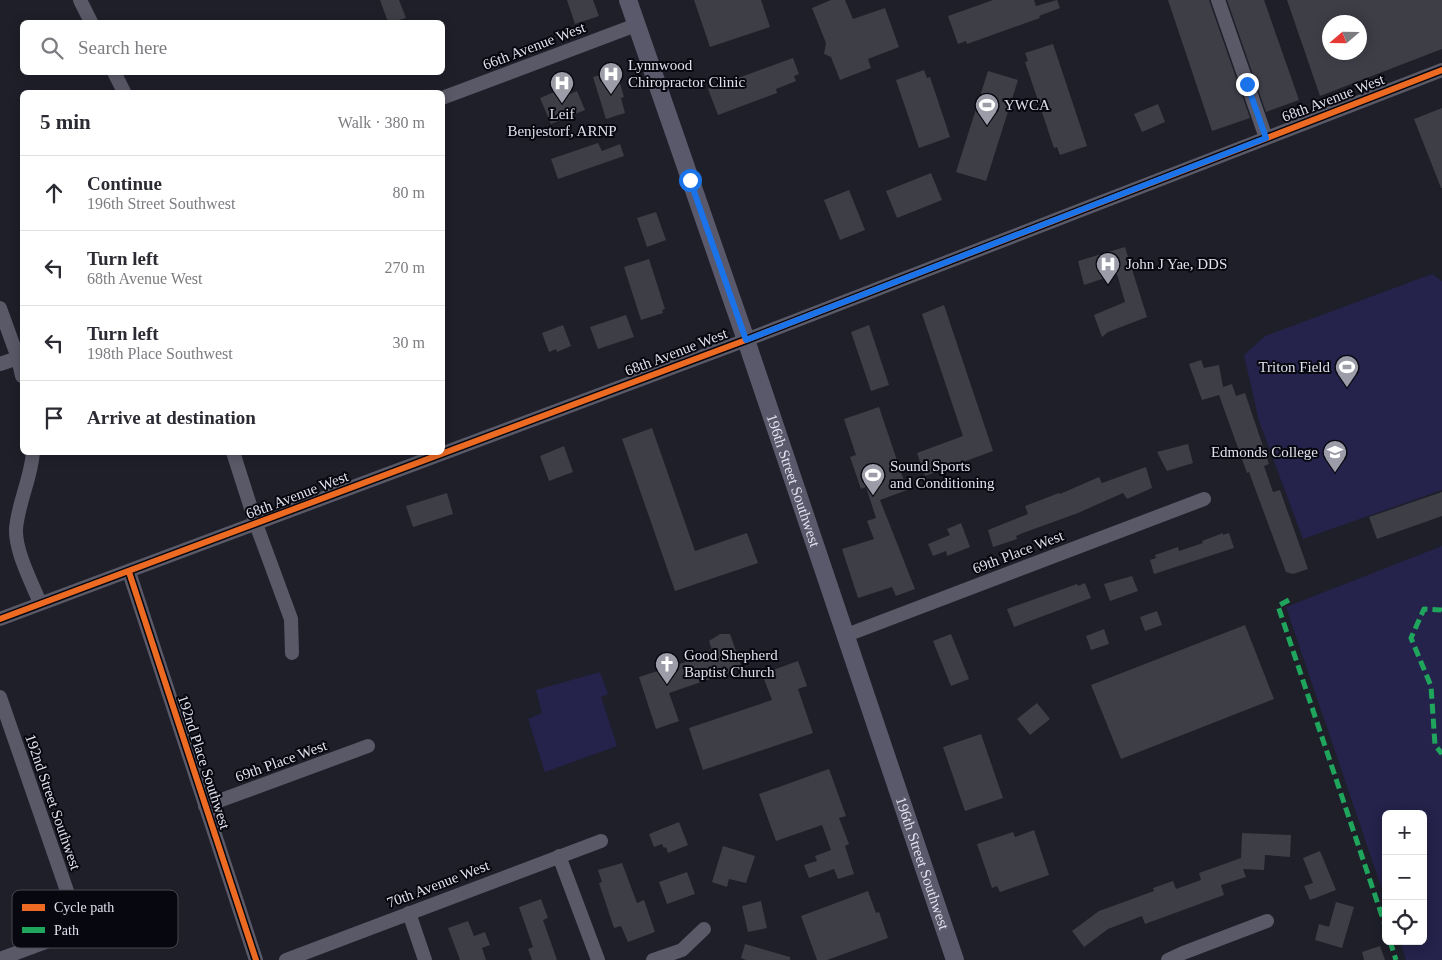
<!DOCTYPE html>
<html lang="en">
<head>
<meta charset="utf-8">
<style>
  :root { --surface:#fff; --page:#f7f7f7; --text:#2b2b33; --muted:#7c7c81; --line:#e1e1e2 }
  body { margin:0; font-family:Georgia,serif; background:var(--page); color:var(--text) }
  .controls { position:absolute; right:15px; bottom:15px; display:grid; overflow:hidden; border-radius:8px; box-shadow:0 2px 12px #0003 }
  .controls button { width:45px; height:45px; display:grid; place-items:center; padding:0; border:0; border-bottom:1px solid var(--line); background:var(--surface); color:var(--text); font:25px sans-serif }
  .compass { position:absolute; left:1322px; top:15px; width:45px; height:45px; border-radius:50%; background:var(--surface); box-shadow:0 2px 12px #0003; rotate:250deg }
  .stop { position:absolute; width:15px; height:15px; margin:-11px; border:4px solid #1a73e8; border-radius:50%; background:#fff }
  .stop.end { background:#1a73e8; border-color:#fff; box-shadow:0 1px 5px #0008 }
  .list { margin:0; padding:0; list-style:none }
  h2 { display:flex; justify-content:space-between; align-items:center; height:65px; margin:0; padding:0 20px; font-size:21px }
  h2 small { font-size:16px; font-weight:400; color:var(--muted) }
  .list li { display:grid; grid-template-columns:32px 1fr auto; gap:15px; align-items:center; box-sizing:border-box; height:75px; padding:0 20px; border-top:1px solid var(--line) }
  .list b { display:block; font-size:19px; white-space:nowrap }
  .list p { margin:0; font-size:16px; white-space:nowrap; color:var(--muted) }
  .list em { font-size:16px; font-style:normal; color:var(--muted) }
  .icon { flex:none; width:28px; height:28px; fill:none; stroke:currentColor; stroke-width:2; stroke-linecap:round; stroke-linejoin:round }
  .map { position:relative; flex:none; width:1442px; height:960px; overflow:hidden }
  .search { position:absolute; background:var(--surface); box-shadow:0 2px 12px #0003; left:20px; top:20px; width:425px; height:55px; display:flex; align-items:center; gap:12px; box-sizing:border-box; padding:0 18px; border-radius:8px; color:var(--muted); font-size:19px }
  .panel { position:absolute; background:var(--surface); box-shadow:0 2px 12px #0003; left:20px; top:90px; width:425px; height:365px; border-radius:8px }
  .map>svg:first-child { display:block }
</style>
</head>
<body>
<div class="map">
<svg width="1442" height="960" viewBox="0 0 1442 960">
  <rect width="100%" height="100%" fill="#1f1f2a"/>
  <path fill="#25224b" d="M1432,274L1442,281V490L1303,539L1259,421L1244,355L1265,336Z
    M1442,546V960H1406L1400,941H1423V814H1386V901L1286,607Z
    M600,672L608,694L601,697L617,746L545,772L528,719L542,713L536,690Z"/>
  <path fill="#3e3e47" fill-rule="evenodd" d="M380,0H399L406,18L393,22H388Z
    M567,0H593L599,16L575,24Z
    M694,0H761L770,27L710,47Z
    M831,0H845L853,19L885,8L899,47L868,59L871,68L840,80L831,57L824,54L826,43L812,8Z
    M993,0H1034L1036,6L1057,0L1060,8L1039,16L1040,18L967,44L966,41L958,44L948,16Z
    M1168,0H1209L1250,118L1212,131Z
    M1227,0H1264L1299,100L1266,112Z
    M1287,0H1442V49L1320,96ZM1330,22H1360V52H1330Z
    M1053,44L1087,146L1060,155L1057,147L1054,148L1025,62L1028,61L1025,53Z
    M793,58L799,74L794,76L796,81L776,89L777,93L718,115L708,89Z
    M616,70L624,97L621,98L625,113L606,119L593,77Z
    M924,70L927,78L930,77L950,137L919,148L896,80Z
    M988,71L1018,80L986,181L956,172Z
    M559,90L560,94L569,90L570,94L577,91L585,110L551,124L540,98Z
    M1158,104L1165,122L1142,132L1134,114Z
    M1442,108V188H1441L1414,119Z
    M598,143L602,151L620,144L624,156L558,179L551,159Z
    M931,173L942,200L897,218L886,191Z
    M849,190L865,230L840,240L824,200Z
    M656,212L666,240L647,247L637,218Z
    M1125,247L1147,317L1108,332L1102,337L1094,315L1125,302L1117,274L1084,285L1078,261Z
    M649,259L665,309L662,310L663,313L641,320L624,267Z
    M944,305L993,451L925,476L917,453L963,436L922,314Z
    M626,315L634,337L598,349L590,327Z
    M563,325L571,346L557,352L556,349L549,352L542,333Z
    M869,325L889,385L871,391L851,332Z
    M1201,360L1204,368L1219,365L1223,387L1232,384L1236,396L1245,393L1269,464L1264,466L1273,492L1280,490L1308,569L1293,574L1286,572L1249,472L1247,473L1219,395L1202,400L1189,364Z
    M879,407L907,490L880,500L915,589L896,596L892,587L858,598L842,549L874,539L867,521L876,518L866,487L861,489L850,457L856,455L844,419Z
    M652,428L695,551L747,533L758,563L675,591L622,439Z
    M1188,444L1193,463L1167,471L1157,452Z
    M564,446L573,472L549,481L540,456Z
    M1146,467L1152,488L1127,499L1123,493L1078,513L1023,533L1016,536L1017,539L993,547L988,530L1028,514L1025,506L1059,493L1060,494L1099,477L1102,483Z
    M1442,492V516L1377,539L1369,517Z
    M447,493L453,514L413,527L406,506Z
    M961,523L970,547L947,556L946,551L933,556L928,544L950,535L947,529Z
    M1223,533V535L1229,533L1234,548L1154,574L1150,560L1156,558L1155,555L1178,547L1179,551L1203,543L1202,541Z
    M1132,576L1138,591L1110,601L1104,584Z
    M1085,583L1091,598L1014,627L1007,609L1077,584L1078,586Z
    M1157,611L1162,625L1145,631L1140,617Z
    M1245,625L1274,699L1121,759L1091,685Z
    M1104,629L1109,644L1091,650L1086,636Z
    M720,634H730L742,668L669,693L679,721L656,729L639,677L713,653L709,641Z
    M951,634L969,679L951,686L933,641Z
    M798,661L807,686L798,689L813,733L703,770L689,728L772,700L762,674Z
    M1037,703L1050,719L1030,735L1017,719Z
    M981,734L1003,798L965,811L943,747Z
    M829,769L846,816L839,818L849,844L845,846L854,874L838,879L834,869L809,878L804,865L817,861L815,856L831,850L822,825L776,841L759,794Z
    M679,822L688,845L668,853L666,847L664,848L662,844L654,847L649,834Z
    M1034,830L1049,875L1000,892L997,886L992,888L977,844L1013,832L1015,837Z
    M1242,833L1291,835L1290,857L1265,855L1264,870L1243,869L1246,877L1221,885L1224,895L1145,924L1142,916L1108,929L1084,947L1072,931L1099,911L1154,891L1153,888L1173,881L1176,889L1201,880L1199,873L1241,858Z
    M723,846L755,856L746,883L729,879L727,887L712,882Z
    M1320,851L1336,890L1310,900L1304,886L1313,883L1303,858Z
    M622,863L637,903L644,900L655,932L628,942L621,926L614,928L599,883L602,882L598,870Z
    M687,872L695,894L667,904L659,882Z
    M868,891L876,913L879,912L888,938L827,960H817L801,916Z
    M541,899L548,918L543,920L557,960H532L528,949L533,947L519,907Z
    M761,901L767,928L748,932L742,906Z
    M1336,902L1354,907L1342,948L1315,940L1319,924L1329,927Z
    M468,921L474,936L485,932L490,945L482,948L486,960H460L448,928Z
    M745,944L790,957V960H746L741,958Z
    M1380,946L1385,960H1364L1362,952Z"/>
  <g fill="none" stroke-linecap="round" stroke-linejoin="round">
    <path stroke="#595968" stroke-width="14" d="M80,0L91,22
      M1218,0L1266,138
      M114,72L124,92
      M442,98L636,25
      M0,308L18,358L22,376
      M0,364L18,358
      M33,452C31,479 18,503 16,529C15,551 32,583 40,603
      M233,452L256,524L291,619L292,653
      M129,572L256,960
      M0,619L746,340L1442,70
      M844,636L1204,499
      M0,697L76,917L62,936L0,959
      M205,806L368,746
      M559,856L598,960
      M409,913L425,960
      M286,960L601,841
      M653,960L682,950L704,929
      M1168,960L1183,953L1267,921"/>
    <path stroke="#5a596b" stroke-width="18" id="s1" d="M628,0L746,340L955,960"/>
    <path stroke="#20a55d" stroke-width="5" stroke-dasharray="10 5" stroke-linecap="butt" d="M1289,600L1278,606L1386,928
      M1442,611L1441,610L1424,609L1411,638L1431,686L1435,745L1442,754
      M1390,941L1396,960"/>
    <g stroke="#07070f" stroke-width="9">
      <path id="cycleway" d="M129,572L256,960
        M0,619L746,340L1442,70"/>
    </g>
    <use href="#cycleway" stroke="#ed6a23" stroke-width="6"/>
  </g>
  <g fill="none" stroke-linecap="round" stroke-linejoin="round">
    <path stroke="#1a73e8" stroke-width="6" d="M690,180L746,340L1266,138L1247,84"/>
  </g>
  <defs>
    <g id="hospital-pin" transform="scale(1.25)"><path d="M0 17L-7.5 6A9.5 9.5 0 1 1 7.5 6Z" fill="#9c9ca9" stroke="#07070f"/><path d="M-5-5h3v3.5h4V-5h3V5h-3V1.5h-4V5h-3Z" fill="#fff"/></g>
    <g id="stadium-pin" transform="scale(1.25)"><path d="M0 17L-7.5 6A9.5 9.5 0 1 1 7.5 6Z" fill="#9c9ca9" stroke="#07070f"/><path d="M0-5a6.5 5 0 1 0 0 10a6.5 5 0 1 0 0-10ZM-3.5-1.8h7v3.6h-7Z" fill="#fff"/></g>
    <g id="university-pin" transform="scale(1.25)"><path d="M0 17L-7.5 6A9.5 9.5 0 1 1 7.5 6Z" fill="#9c9ca9" stroke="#07070f"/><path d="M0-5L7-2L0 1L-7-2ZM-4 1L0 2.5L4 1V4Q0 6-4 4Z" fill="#fff"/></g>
    <g id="church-pin" transform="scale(1.25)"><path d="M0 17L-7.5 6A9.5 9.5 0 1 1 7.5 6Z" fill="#9c9ca9" stroke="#07070f"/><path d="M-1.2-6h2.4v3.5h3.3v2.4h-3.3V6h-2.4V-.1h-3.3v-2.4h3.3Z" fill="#fff"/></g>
  </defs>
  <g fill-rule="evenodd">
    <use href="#hospital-pin" x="611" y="74"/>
    <use href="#hospital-pin" x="562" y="83"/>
    <use href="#stadium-pin" x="987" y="105"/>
    <use href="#hospital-pin" x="1108" y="264"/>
    <use href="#stadium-pin" x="1347" y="367"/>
    <use href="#university-pin" x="1335" y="452"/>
    <use href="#stadium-pin" x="873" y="475"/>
    <use href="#church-pin" x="667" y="664"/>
  </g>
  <g text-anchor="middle" stroke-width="4" stroke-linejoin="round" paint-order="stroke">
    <g font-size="15" fill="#dfe0ed" stroke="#07070f">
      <text transform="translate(534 46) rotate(-21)" y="5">66th Avenue West</text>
      <text transform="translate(1333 98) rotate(-21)" y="5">68th Avenue West</text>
      <text transform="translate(676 352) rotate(-21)" y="5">68th Avenue West</text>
      <text dy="5" stroke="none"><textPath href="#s1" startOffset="508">196th Street Southwest</textPath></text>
      <text transform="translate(297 495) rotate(-21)" y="5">68th Avenue West</text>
      <text transform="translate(1018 552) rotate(-21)" y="5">69th Place West</text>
      <text transform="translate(281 761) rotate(-20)" y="5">69th Place West</text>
      <text transform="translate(204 762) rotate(72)" y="5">192nd Place Southwest</text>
      <text transform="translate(53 802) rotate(71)" y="5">192nd Street Southwest</text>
      <text dy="5" stroke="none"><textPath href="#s1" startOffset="912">196th Street Southwest</textPath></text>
      <text transform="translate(438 884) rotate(-21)" y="5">70th Avenue West</text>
    </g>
    <g font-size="15" fill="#dfe0ed" stroke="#07070f" text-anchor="start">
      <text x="628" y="70">Lynnwood<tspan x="628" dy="17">Chiropractor Clinic</tspan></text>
      <text x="1004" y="110">YWCA</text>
      <text x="562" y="119" text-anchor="middle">Leif<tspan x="562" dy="17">Benjestorf, ARNP</tspan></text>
      <text x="1126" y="269">John J Yae, DDS</text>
      <text x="1330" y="372" text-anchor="end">Triton Field</text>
      <text x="1318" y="457" text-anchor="end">Edmonds College</text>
      <text x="890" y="471">Sound Sports<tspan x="890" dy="17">and Conditioning</tspan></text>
      <text x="684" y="660">Good Shepherd<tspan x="684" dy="17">Baptist Church</tspan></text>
    </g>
  </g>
  <rect x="12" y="890" width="166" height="58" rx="8" fill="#07070f" stroke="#484852" stroke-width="1"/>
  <rect x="22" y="904" width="23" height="7" fill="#ed6a23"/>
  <rect x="22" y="927" width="23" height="6" fill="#20a55d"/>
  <g font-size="14" fill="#dfe0ed">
    <text x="54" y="912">Cycle path</text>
    <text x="54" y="935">Path</text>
  </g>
</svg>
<div class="controls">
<button>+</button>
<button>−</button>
<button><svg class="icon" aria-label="locate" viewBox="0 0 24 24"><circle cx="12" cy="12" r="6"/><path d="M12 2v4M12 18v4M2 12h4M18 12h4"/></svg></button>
</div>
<svg class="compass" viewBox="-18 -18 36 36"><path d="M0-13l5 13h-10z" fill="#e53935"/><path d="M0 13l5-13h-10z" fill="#7c7c81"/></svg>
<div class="stop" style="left:690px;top:180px"></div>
<div class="stop end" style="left:1247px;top:84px"></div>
<div class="search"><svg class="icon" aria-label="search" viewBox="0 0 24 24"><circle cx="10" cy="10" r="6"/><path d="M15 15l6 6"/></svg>Search here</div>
<section class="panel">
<h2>5 min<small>Walk · 380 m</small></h2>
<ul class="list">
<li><svg class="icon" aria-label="ahead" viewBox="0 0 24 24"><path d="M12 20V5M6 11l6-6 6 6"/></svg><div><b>Continue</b><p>196th Street Southwest</p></div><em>80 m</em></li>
<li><svg class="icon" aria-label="left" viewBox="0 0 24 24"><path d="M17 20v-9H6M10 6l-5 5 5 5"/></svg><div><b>Turn left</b><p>68th Avenue West</p></div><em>270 m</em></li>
<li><svg class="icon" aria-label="left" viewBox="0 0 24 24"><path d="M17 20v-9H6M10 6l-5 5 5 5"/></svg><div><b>Turn left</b><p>198th Place Southwest</p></div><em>30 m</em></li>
<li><svg class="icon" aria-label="arrive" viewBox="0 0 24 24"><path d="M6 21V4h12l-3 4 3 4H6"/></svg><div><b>Arrive at destination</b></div></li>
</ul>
</section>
</div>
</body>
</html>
